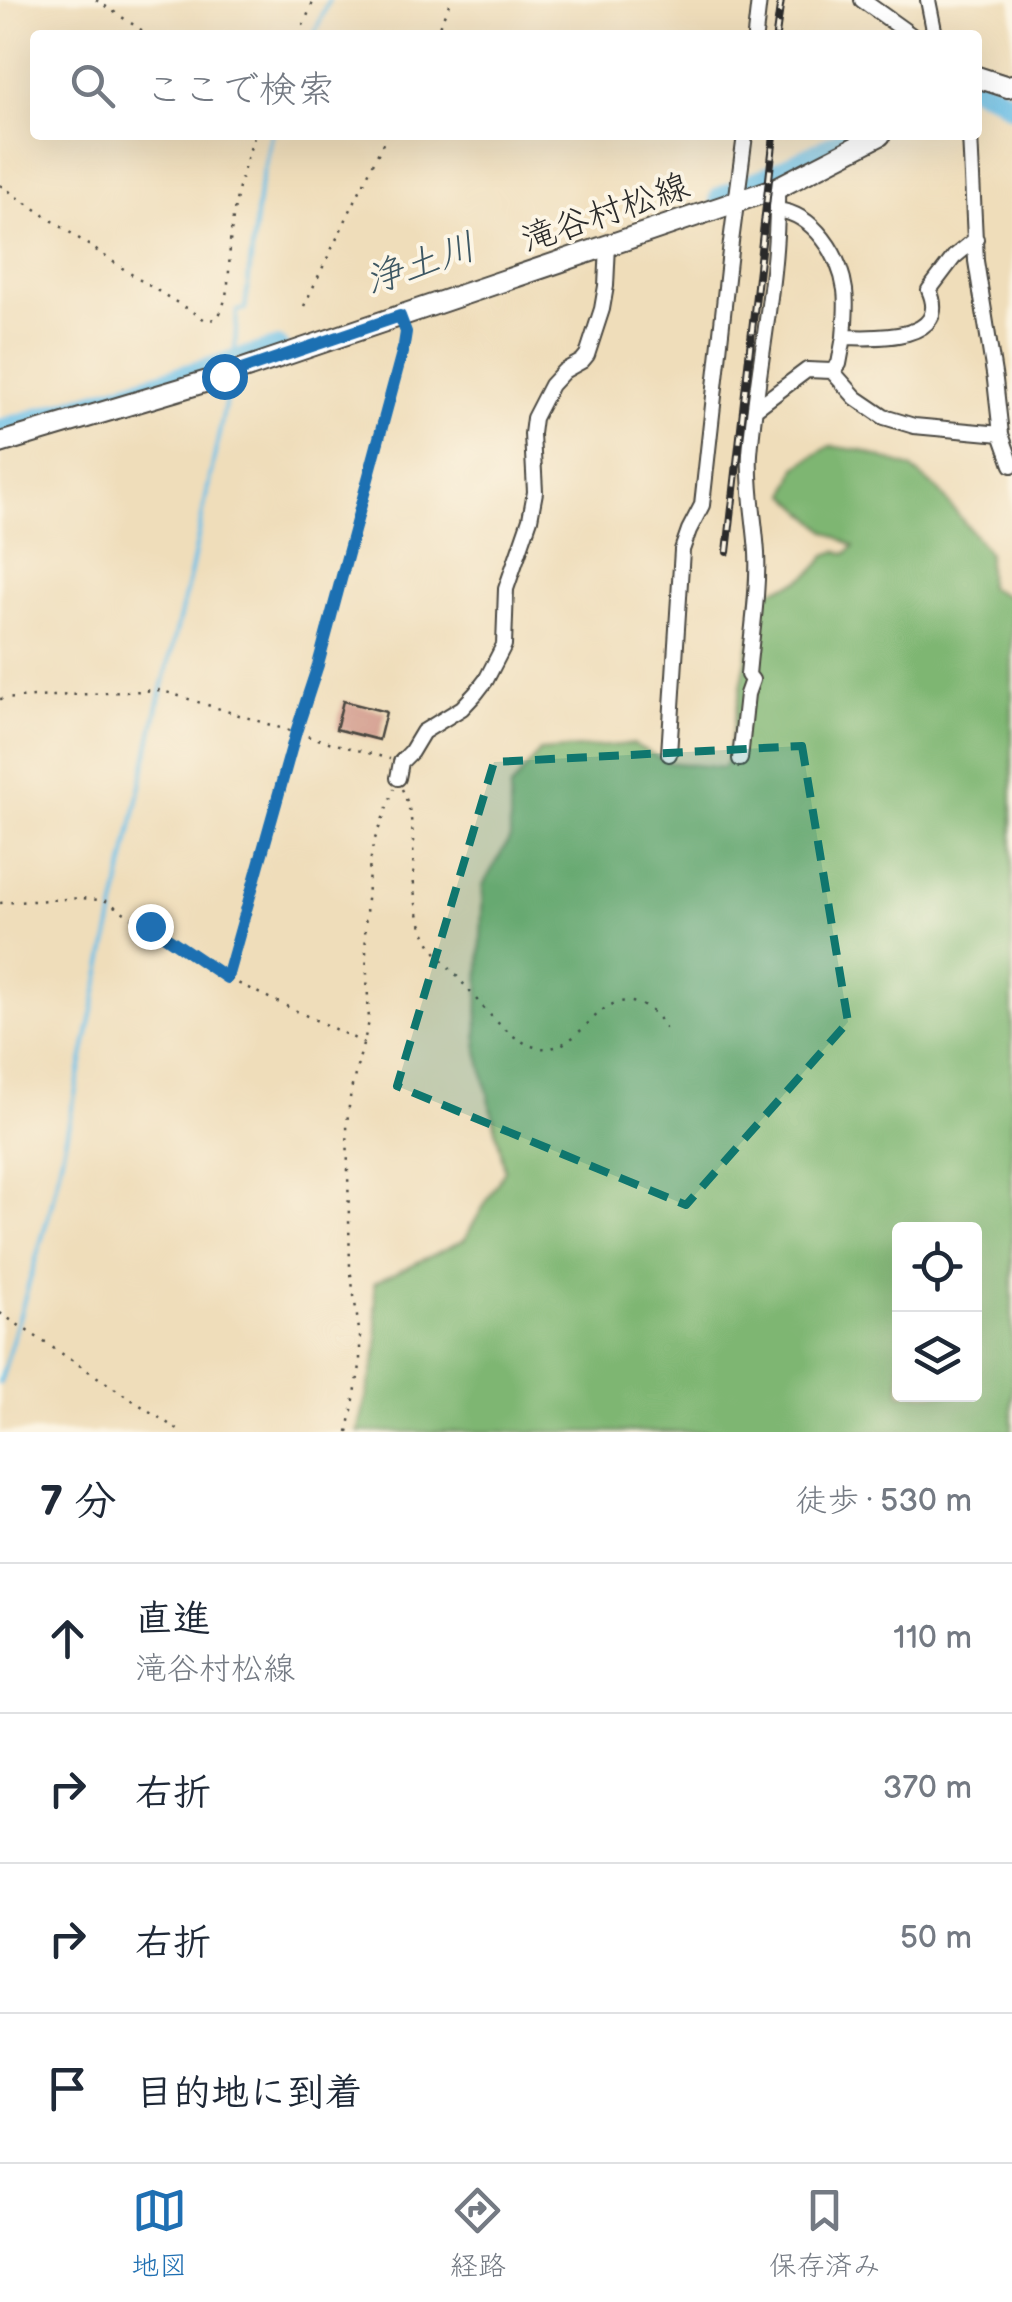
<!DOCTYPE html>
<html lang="ja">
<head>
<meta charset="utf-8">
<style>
  :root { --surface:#fff; --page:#f6f6f7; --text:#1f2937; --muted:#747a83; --line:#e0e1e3; --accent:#1f6fb2 }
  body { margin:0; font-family:"Balsamiq Sans","Klee One",sans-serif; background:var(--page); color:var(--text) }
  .controls { position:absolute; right:30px; bottom:30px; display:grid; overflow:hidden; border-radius:10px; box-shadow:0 10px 40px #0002 }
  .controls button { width:90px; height:90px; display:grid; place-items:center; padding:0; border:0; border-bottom:2px solid var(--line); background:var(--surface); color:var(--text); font:50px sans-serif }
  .stop { position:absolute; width:30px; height:30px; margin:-22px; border:8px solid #1f6fb2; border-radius:50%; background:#fff }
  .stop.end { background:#1f6fb2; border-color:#fff; box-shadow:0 2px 10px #0008 }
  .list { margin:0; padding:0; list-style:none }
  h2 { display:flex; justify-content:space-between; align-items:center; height:130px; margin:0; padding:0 40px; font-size:42px }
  h2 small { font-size:32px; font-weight:400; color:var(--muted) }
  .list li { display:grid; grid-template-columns:65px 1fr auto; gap:30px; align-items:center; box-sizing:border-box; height:150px; padding:0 40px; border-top:2px solid var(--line) }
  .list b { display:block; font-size:38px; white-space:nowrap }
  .list p { margin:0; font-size:32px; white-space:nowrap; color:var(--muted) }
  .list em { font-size:32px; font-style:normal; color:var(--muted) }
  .icon { flex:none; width:55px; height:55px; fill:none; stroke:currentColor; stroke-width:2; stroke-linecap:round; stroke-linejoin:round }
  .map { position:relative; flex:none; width:1012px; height:1432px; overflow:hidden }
  .search { position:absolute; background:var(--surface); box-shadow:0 10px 40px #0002; left:30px; right:30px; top:30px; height:110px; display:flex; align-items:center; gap:25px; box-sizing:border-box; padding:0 35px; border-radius:10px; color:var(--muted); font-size:38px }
  .sheet { height:730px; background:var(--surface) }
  nav { display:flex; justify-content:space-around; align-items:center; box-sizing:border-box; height:140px; border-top:2px solid var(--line); background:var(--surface); font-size:28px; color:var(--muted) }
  nav a { display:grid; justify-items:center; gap:5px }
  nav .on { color:var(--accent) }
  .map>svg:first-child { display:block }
</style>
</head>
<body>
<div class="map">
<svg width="1012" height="1432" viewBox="0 0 1012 1432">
  <rect width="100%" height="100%" fill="#fcf5e5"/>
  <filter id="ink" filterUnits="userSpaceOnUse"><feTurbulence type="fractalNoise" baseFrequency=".01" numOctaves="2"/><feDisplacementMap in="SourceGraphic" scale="20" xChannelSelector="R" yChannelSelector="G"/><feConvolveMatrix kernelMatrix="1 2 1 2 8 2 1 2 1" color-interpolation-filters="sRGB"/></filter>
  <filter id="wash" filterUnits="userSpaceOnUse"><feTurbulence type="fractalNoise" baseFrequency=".0048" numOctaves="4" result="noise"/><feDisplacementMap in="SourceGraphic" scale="40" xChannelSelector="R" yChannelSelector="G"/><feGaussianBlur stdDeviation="2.25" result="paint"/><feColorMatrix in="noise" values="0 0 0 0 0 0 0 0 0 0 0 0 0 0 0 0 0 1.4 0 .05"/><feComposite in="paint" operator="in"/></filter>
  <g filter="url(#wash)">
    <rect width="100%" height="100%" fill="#efddba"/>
    <path fill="#7eb672" stroke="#54704e" stroke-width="2.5" fill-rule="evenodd" d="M830,446L863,451L911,468L938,490L988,552V587L1012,599V1432H358L378,1346L374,1283L464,1240L505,1170L477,1046L483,885L510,838V789L540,751L633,744L667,762L723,768L727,761L759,592C788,587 810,581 826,555L837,551L846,554L854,546L826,531L787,495L796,467ZM900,1230H974V1394H900Z"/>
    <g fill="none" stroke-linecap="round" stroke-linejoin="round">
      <path stroke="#6bc0e8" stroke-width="4" d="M314,35L329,0
        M234,366L237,311L245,309L259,191L272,135
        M0,1383L51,1207L157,710L191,571L230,380"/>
      <path stroke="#6bc0e8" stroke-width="22" d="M977,88L996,95L1012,106
        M720,198L781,171L853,135
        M0,430L278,348"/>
    </g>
    <g id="blocks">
      <path fill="#d39d8e" d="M343,701L386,712L379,740L336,729Z"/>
    </g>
  </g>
  <g filter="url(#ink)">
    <use href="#blocks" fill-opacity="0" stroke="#484640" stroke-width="2.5"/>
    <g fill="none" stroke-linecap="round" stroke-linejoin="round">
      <g stroke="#484640" stroke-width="18">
        <path id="street" d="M862,0L911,35
          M928,0L935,35
          M755,35L759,0
          M970,135L976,261L995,380L1001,434L1012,465
          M777,210C814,214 840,255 845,290C847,305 845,322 844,337
          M832,371L839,364L844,337C873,338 952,342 929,290L954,257L976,239
          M755,409L807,370L832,371L856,398L884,417L914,426L1001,434
          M669,754L682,550L689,530L702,505L731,242L745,135
          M740,759L747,694L752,680L748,675C751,637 759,591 757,553C755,520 748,488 750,454C757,365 779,277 777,188
          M398,778L401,762L411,752L423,732L462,708L476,693L486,680L504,645L506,589L530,519L535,492L532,434L534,418L551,385L564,371L582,361L587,355L602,309L606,286L608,245"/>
      </g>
      <g stroke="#484640" stroke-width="24">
        <path id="secondary" d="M977,77L1008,87L1012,85
          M0,443L211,380L736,202L777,188L880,135"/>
      </g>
      <path stroke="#484640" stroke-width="2.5" stroke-dasharray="2.5 8" stroke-linecap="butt" d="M96,0L149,35
        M299,35L314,0
        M435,35L451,0
        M0,185L140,280L207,321C216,319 220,316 223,306C230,285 229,265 230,243C233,207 242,170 255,135
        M304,306L387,135
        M0,699L160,690L296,733L390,759
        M402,789C427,842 396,896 436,952C443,962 453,971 461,981C480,1003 516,1053 550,1048C586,1043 600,987 641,1005C655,1011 660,1019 667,1032
        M0,903L82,898L106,901L227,978L364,1043
        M227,978L296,733L318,665L405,345V329
        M0,1313L181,1432
        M348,1432L360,1366V1337L350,1268L347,1123L351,1090L369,1022L365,928L369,871L373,844L394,789"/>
      <use href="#street" stroke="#fff" stroke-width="14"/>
      <use href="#secondary" stroke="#fff" stroke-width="20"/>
      <g stroke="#2b2b2b" stroke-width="8">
        <path id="rail" d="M776,35L781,0
          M727,552L774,135"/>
      </g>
      <use href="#rail" stroke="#fcf5e5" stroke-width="4" stroke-dasharray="11" stroke-linecap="butt"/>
    </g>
  </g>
  <g fill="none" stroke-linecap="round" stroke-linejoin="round" filter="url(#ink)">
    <path stroke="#1f6fb2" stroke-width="12" d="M150,926L227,978L296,732L318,665L404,345L406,332L400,316L224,376"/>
  </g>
  <path fill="#0f766e" fill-opacity="0.2" stroke="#0f766e" stroke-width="8" stroke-dasharray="20 12" stroke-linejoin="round" d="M802,746L848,1022L686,1205L397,1086L494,762Z"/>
  <g text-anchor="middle" stroke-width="8" stroke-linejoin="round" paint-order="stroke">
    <g font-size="35" fill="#2b2b2b" stroke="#fcf5e5">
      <text transform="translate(605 212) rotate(-19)" y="12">滝谷村松線</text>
    </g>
    <g font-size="38" font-style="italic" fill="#3e5864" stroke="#fcf5e5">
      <text transform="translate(420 263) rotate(-19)" y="13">浄土川</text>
    </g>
  </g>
</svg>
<div class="controls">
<button><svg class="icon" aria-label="locate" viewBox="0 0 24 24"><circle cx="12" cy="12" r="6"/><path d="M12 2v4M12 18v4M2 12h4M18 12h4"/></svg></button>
<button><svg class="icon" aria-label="layers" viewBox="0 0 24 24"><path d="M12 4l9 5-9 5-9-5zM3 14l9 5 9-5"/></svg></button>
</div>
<div class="stop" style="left:224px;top:376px"></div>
<div class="stop end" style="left:150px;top:926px"></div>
<div class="search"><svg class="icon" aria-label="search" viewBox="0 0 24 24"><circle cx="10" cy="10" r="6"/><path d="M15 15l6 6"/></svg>ここで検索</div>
</div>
<section class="sheet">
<h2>7 分<small>徒歩 · 530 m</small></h2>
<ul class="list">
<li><svg class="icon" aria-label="ahead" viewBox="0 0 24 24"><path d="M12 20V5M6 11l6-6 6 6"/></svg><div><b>直進</b><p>滝谷村松線</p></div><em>110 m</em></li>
<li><svg class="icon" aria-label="right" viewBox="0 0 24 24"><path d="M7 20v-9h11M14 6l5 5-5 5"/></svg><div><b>右折</b></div><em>370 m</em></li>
<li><svg class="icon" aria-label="right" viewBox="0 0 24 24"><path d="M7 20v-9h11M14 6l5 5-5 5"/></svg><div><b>右折</b></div><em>50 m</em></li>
<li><svg class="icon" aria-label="arrive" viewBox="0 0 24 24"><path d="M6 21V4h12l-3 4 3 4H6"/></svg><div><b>目的地に到着</b></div></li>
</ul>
</section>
<nav>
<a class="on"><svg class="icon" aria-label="map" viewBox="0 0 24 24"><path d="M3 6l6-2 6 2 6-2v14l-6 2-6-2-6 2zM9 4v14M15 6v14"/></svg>地図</a>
<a><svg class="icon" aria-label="directions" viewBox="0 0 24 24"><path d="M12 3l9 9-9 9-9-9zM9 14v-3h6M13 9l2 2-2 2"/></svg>経路</a>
<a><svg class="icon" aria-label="saved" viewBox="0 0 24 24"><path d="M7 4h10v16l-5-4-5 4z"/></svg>保存済み</a>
</nav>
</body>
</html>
